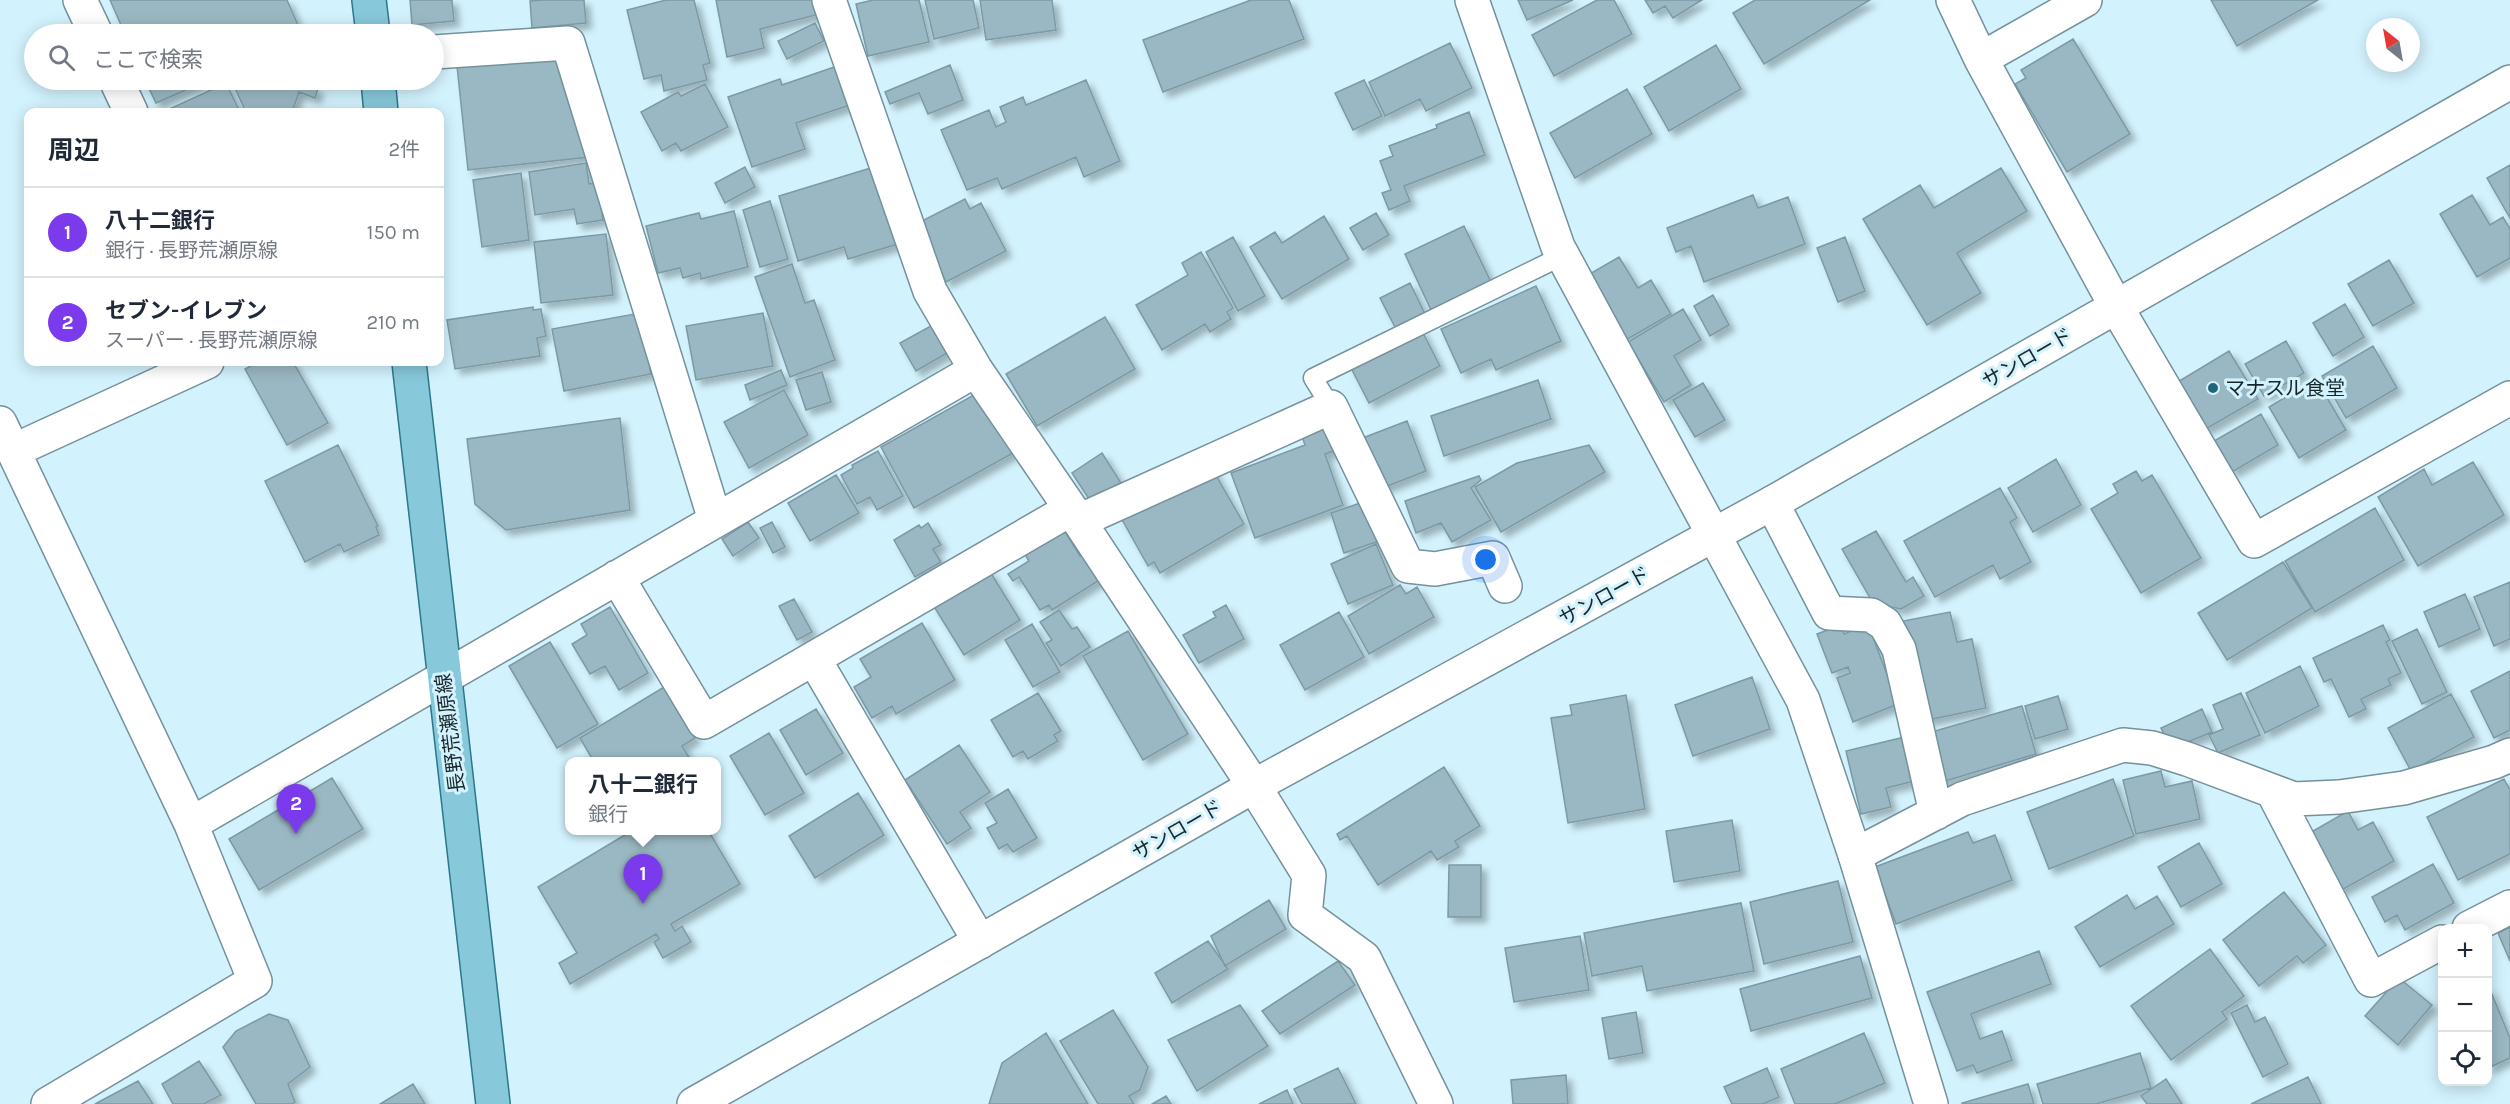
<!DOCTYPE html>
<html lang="ja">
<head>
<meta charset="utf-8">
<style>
  :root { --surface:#fff; --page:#f6f6f7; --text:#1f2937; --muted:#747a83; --line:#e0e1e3; --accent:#7c3aed }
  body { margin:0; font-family:Karla,"Noto Sans JP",sans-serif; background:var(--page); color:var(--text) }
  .controls { position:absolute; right:18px; bottom:18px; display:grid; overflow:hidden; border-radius:12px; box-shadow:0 3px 15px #0003 }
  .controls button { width:54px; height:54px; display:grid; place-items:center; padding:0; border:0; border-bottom:2px solid var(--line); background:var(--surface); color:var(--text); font:30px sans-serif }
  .compass { position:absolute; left:2366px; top:18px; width:54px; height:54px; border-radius:50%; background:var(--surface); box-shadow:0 3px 15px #0003; rotate:329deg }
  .you { position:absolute; left:1486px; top:560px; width:21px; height:21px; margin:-15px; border:4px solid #fff; border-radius:50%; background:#1a73e8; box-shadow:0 0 0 9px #1a73e833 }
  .badge { display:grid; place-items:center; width:39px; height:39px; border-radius:50%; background:var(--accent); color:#fff; font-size:20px; font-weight:700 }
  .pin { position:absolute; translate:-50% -50px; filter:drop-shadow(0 2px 3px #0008) }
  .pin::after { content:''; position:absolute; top:32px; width:21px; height:18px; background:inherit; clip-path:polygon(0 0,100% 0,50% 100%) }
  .popup { position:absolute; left:565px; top:757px; width:156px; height:78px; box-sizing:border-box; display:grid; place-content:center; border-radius:12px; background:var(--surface); filter:drop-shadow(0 2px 4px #0005); font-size:20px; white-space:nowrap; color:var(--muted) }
  .popup b { font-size:22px; color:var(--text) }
  .popup::after { content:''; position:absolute; left:50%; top:100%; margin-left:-12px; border:12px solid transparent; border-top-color:var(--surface) }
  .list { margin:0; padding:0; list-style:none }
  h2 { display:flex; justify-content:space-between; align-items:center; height:78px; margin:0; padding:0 24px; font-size:26px }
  h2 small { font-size:20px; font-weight:400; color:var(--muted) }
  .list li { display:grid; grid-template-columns:39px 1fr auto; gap:18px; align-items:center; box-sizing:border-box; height:90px; padding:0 24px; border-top:2px solid var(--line) }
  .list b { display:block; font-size:22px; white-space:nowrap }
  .list p { margin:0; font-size:20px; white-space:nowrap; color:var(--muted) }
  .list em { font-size:20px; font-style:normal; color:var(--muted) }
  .icon { flex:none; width:33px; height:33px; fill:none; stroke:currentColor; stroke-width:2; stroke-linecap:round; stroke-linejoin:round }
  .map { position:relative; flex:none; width:2510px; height:1104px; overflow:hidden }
  .search { position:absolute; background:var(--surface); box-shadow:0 3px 15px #0003; left:24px; top:24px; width:420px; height:66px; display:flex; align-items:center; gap:15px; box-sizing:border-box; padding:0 21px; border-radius:33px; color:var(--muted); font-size:22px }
  .panel { position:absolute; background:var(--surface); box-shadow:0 3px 15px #0003; left:24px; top:108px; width:420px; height:258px; border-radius:12px }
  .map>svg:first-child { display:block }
</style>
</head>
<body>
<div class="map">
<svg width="2510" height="1104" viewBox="0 0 2510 1104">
  <defs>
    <filter id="shadow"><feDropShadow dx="5.5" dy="5.5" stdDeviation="3" flood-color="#0004"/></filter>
  </defs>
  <rect width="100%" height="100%" fill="#d2f2fd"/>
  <path fill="#9ab8c3" stroke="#7c99a4" stroke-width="1.5" filter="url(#shadow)" d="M110,0H287L302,34H125Z
    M410,0H452L454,21L412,25Z
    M543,0H584L586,23L532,28L530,1Z
    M666,0H694L710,63L703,65L707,80L664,91L661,75L644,79L627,10Z
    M716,0H817L820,14L760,29L764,48L727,57Z
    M873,0H919L929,42L868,56L856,4Z
    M925,0H973L979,28L934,39Z
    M980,0H1052L1056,30L986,40Z
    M1251,0H1289L1304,39L1163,92L1143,40Z
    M1518,0H1573L1527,20Z
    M1597,0H1614L1632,34L1554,76L1532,35Z
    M1645,0H1702L1673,18L1665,6L1653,13Z
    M1755,0H1870L1764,64L1733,13Z
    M2211,0H2318L2237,46Z
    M815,23L824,41L787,59L778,41Z
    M2073,39L2130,134L2067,172L2015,84L2026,78L2021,70Z
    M1450,43L1472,88L1426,111L1420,99L1385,116L1369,82Z
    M1716,45L1741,89L1669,131L1644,87Z
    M545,58L562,64L590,157L468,170L457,66Z
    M840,65L853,104L796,123L805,149L752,167L728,97L780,79L782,85Z
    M950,65L963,100L928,114L919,93L890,104L885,92Z
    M145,80H209L156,103Z
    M237,80H305L304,83L318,89L315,98L299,92L292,112H246L232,82Z
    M1086,80L1120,161L1084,177L1076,157L1002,189L997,178L967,190L941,130L989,110L996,127L1006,122L1000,107L1023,97L1026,105Z
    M1364,80L1382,116L1353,130L1335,93Z
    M226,83L240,112H163Z
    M705,84L728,127L681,151L676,143L662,151L641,112L678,92L681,96Z
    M1627,89L1652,134L1575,178L1550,133Z
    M1469,112L1485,155L1404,186L1410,201L1389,210L1382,193L1391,190L1380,161L1393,156L1389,146L1437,128L1436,125Z
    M586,163L589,184L597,183L603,220L577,224L574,209L535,215L529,172Z
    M2510,165V218L2487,178Z
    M745,167L755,187L725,203L715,183Z
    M874,167L898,244L848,259L844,247L798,261L779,196Z
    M2001,168L2027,211L1957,253L1981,293L1927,325L1863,219L1920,185L1934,208Z
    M521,173L529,240L482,247L473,180Z
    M1753,195L1758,208L1788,197L1805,244L1704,282L1691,246L1676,252L1667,228Z
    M2472,195L2490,225L2503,217L2510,229V258L2477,277L2440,214Z
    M965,199L970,209L981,203L1006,251L946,282L916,224Z
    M770,201L788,259L760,267L743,210Z
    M734,211L748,267L701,279L700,273L683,278L680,268L658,273L646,226L699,213L701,219Z
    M1376,213L1389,235L1363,250L1350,228Z
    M1324,216L1349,259L1282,299L1250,247L1275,232L1282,243Z
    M1464,226L1491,282L1431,310L1405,254Z
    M606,234L613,295L541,303L534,242Z
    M1233,237L1265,296L1238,311L1206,252Z
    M1845,237L1865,291L1838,302L1817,248Z
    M1201,252L1233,308L1227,312L1231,319L1210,332L1205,324L1162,350L1136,305L1188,275L1182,263Z
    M1619,257L1638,288L1651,280L1671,314L1626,340L1588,275Z
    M2389,260L2414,303L2373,326L2348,284Z
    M792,264L805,303L814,300L835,360L790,377L755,277Z
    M1410,283L1425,314L1396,329L1380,298Z
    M1536,286L1561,341L1496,370L1491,359L1461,373L1441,329Z
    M1713,295L1729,325L1710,336L1694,306Z
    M2345,304L2364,337L2333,356L2313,323Z
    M533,307V310L541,309L546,336L537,338L540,356L455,369L447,320Z
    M1683,309L1701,340L1674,356L1691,385L1664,402L1628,342Z
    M640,313L651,374L564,391L552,329Z
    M763,313L773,366L696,380L686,326Z
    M1105,317L1135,369L1037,426L1006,374Z
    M938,322L954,349L916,371L900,343Z
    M1421,329L1440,366L1369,403L1350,366Z
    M2286,341L2304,373L2264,396L2245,364Z
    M2373,346L2397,388L2346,418L2322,376Z
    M2229,351L2258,399L2204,430L2176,383Z
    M258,362H268L269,364L273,362H293L328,423L287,445L245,369Z
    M781,370L787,385L750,400L745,385Z
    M822,372L831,402L806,410L796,380Z
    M2316,379L2346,430L2299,458L2269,407Z
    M1538,380L1551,419L1444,456L1431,416Z
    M1703,383L1725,420L1695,437L1673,400Z
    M784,390L808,435L749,468L724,422Z
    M981,391L1015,452L914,508L881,447Z
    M2261,414L2278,445L2232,472L2214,441Z
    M620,418L630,510L506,530L475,504L467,439Z
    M1331,419L1342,448L1325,454L1343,505L1255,538L1231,473L1305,445L1300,430Z
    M1407,421L1426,471L1380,489L1360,439Z
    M338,445L378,526L376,527L379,535L344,552L340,544L305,562L265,481Z
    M1589,445L1605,472L1501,532L1475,487L1517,463Z
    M878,451L903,496L877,510L870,497L857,504L841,475L853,468L852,465Z
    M1102,453L1121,483L1091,502L1072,473Z
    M2056,459L2081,505L2033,532L2008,488Z
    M2473,462L2504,515L2418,566L2378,497L2424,469L2432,485Z
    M1210,465L1244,524L1160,573L1154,562L1148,566L1120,516Z
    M2136,471L2142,481L2152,475L2201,558L2141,593L2091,509L2118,493L2113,484Z
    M836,475L859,513L810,541L788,503Z
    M1479,476L1481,480L1471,488L1491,520L1452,542L1441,523L1416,533L1405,501Z
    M2000,488L2017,518L2010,522L2031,562L2000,579L1993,565L1935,597L1904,541Z
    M1372,499L1385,539L1344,553L1331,513Z
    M2375,508L2404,560L2315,612L2285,561Z
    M748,522L759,538L733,556L722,539Z
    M772,522L785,547L773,553L760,528Z
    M928,523L941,545L933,549L941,562L915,577L894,540L919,525L921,528Z
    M1061,525L1080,556L1089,550L1106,576L1052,610L1049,605L1040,610L1019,577L1013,581L1008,574L1029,561L1022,549Z
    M1876,531L1906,582L1913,577L1924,596L1901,609L1873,603L1842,549Z
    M1376,544L1393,585L1348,604L1331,564Z
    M2283,562L2312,608L2227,660L2198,613Z
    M989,570L1020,620L964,655L933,605Z
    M2510,582V639L2494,646L2474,597Z
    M1400,585L1406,594L1417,587L1434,617L1369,654L1348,616Z
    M2465,594L2480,629L2439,647L2424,612Z
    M794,599L812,632L797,640L779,606Z
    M1226,605L1244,639L1199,663L1183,635L1216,617L1213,612Z
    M610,607L648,673L619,690L605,666L590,674L572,644L587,635L581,624Z
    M1059,610L1072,629L1077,627L1090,647L1061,666L1046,643L1052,640L1040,622Z
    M1339,612L1364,657L1305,690L1280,645Z
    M1950,612L1957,642L1972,639L1986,708L1923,721L1903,621Z
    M922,623L955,680L896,714L892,706L872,718L854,687L871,677L860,659Z
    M1032,624L1060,672L1033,687L1005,640Z
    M1868,624L1898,704L1853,722L1837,678L1850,673L1848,667L1832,673L1817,634L1841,625L1844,634Z
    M2383,625L2390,640L2386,642L2401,673L2388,679L2391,685L2361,699L2366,709L2349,717L2331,679L2324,682L2313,658Z
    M2417,629L2447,692L2422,704L2392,641Z
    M1128,631L1188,734L1143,760L1083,656Z
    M550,642L598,724L557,748L509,666Z
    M2300,666L2319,706L2265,733L2246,693Z
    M2510,671V730L2494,738L2471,691Z
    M1752,677L1770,729L1693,756L1675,705Z
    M664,687L695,738L682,746L692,762H594L580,738Z
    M1038,693L1061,731L1054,735L1058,741L1028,759L1023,751L1013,757L991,720Z
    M2241,693L2260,735L2218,753L2209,735L2223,729L2213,705Z
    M2451,694L2474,737L2411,771L2388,728Z
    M1626,695L1645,809L1568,823L1551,718L1572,715L1570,705Z
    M2058,696L2068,729L2035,739L2025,706Z
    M2022,706L2036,754L1935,784L1921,735Z
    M816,709L843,753L806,775L780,730Z
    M2202,709L2212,732L2171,749L2161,728Z
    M769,733L804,793L765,815L730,756Z
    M1909,736L1919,780L1886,788L1891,807L1861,814L1846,751Z
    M959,745L990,792L960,812L971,828L947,844L905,780Z
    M1444,767L1480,826L1455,841L1459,847L1437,860L1431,851L1378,885L1347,836L1340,840L1337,834Z
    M2161,771L2165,787L2192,781L2200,819L2136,834L2123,780Z
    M332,778L363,829L259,890L229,839Z
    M2113,779L2134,836L2049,869L2027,812Z
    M2504,779L2510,790V854L2458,880L2427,817Z
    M1008,789L1037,838L1013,852L1007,844L999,849L987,828L997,823L985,803Z
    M858,793L884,835L815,878L789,836Z
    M2348,811L2358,830L2373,822L2394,861L2338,892L2306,835Z
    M1732,820L1740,871L1674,882L1666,831Z
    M633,830H708L740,884L671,924L675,931L682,926L691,942L663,958L654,942L659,939L656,934L570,984L559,963L577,953L538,887Z
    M1968,832L1973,843L1995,835L2012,880L1896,924L1875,867Z
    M2199,843L2222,884L2181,907L2158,867Z
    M2433,864L2454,903L2405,930L2397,915L2385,922L2372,897Z
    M1449,865H1481V917H1448Z
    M1838,881L1853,942L1764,964L1750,902Z
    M2284,892L2326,945L2303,963L2297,956L2259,986L2223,940Z
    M2127,895L2135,909L2157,896L2174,924L2100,967L2075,927Z
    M1269,900L1286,929L1225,966L1211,936Z
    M1741,903L1754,971L1647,991L1642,966L1592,976L1584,933Z
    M2510,927V961L2498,933Z
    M1580,936L1589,990L1514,1002L1505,948Z
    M1208,941L1228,969L1172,1003L1155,973Z
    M2210,949L2244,996L2222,1012L2227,1019L2171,1060L2131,1006Z
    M2039,951L2051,984L1971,1014L1980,1039L2002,1031L2012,1060L1977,1073L1973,1065L1957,1071L1927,992Z
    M1860,956L1872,998L1751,1031L1740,989Z
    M1338,961L1355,985L1280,1034L1262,1011Z
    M2399,978L2432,1005L2398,1045L2365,1016Z
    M2489,987L2510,1038V1058L2488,1068V988Z
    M1240,1005L1268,1046L1197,1091L1168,1040Z
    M2247,1005L2255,1022L2265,1017L2288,1064L2263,1077L2231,1013Z
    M1113,1010L1148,1067L1140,1090L1129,1096L1134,1104H1098L1060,1041Z
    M1636,1012L1643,1053L1609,1059L1602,1018Z
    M269,1014L288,1020L310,1067L288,1084L295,1102L292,1104H256L223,1047L236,1031Z
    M1046,1033L1088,1104H989L1002,1063Z
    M1864,1033L1885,1083L1835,1104H1795L1781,1069Z
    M2140,1053L2151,1088L2096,1104H2043L2037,1084Z
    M199,1061L221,1095L204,1104H173L162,1084Z
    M1338,1068L1356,1104H1302L1294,1089Z
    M1767,1068L1779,1097L1763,1104H1732L1724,1087Z
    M1566,1075L1568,1104H1513L1511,1080Z
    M2308,1077L2321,1104H2251Z
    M2166,1079L2182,1104H2147L2141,1096Z
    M138,1081L153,1104H95Z
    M413,1084L425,1104H380Z
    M2028,1084L2034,1104H1963L1962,1103Z
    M1287,1090L1293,1104H1259Z
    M1166,1096L1171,1104H1152Z"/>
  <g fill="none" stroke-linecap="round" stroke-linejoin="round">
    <g stroke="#74919c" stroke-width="21">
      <path id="lane" d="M1331,407L1313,378L1562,256"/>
    </g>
    <g stroke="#74919c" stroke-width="36">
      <path id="street" d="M80,0L96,34
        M829,0L930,291L976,370L1071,509L1254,786L1309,875L1305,915L1364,958L1436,1104
        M1953,0L1981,59L2117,308L2254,541L2510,398
        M434,52L568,43L715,520
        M1981,59L2085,0
        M116,80L131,112
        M0,423L191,824L255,981L48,1104
        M13,451L207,362
        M1772,503L1829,613L1871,615L1885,624L1899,649L1936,813
        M1079,521L1331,407L1408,566L1435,569L1493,558L1505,586
        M617,577L704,722L1071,509
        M814,659L980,942
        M2273,792L2371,980L2442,942
        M191,824L976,370
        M1855,855L1962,799L2123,745L2152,748L2187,759L2294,799L2339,797L2404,788L2494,762L2510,755
        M2469,928L2510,907"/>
    </g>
    <g stroke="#74919c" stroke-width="36">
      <path id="secondary" d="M1472,0L1558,247L1803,700L1855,855L1931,1104
        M694,1104L1254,786L1772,503L2510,82"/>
    </g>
    <g stroke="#2c778c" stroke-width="36">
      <path id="primary" d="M369,0L373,34
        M378,80L381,112
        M409,362L493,1104"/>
    </g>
    <use href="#lane" stroke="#fff" stroke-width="18"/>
    <use href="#street" stroke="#fff" stroke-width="33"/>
    <use href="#secondary" stroke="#fff" stroke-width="33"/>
    <use href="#primary" stroke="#87c8da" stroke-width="33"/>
  </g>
  <circle fill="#236578" stroke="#d2f2fd" stroke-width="2" cx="2213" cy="388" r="6"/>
  <g text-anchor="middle" stroke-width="6" stroke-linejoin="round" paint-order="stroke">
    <g font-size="20" fill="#192529" stroke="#d2f2fd">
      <text transform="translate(2027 358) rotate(-30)" y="7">サンロード</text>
      <text transform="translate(1604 596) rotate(-29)" y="7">サンロード</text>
      <text transform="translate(450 733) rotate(-97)" y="7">長野荒瀬原線</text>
      <text transform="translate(1177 830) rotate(-30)" y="7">サンロード</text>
    </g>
    <g font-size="20" fill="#192529" stroke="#d2f2fd" text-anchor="start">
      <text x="2225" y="395">マナスル食堂</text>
    </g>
  </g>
</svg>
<div class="controls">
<button>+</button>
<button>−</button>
<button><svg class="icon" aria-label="locate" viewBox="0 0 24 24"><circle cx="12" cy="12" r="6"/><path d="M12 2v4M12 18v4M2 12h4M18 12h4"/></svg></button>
</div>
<svg class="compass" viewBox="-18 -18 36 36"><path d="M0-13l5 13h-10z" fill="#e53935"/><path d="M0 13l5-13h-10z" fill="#747a83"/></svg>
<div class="you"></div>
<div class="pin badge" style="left:643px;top:904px">1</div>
<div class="popup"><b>八十二銀行</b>銀行</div>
<div class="pin badge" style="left:296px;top:834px">2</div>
<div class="search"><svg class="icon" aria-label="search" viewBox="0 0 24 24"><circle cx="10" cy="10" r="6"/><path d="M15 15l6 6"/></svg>ここで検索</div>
<section class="panel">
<h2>周辺<small>2件</small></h2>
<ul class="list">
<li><span class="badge">1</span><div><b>八十二銀行</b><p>銀行 · 長野荒瀬原線</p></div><em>150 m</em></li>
<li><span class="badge">2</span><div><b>セブン-イレブン</b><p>スーパー · 長野荒瀬原線</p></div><em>210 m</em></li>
</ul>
</section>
</div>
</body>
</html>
